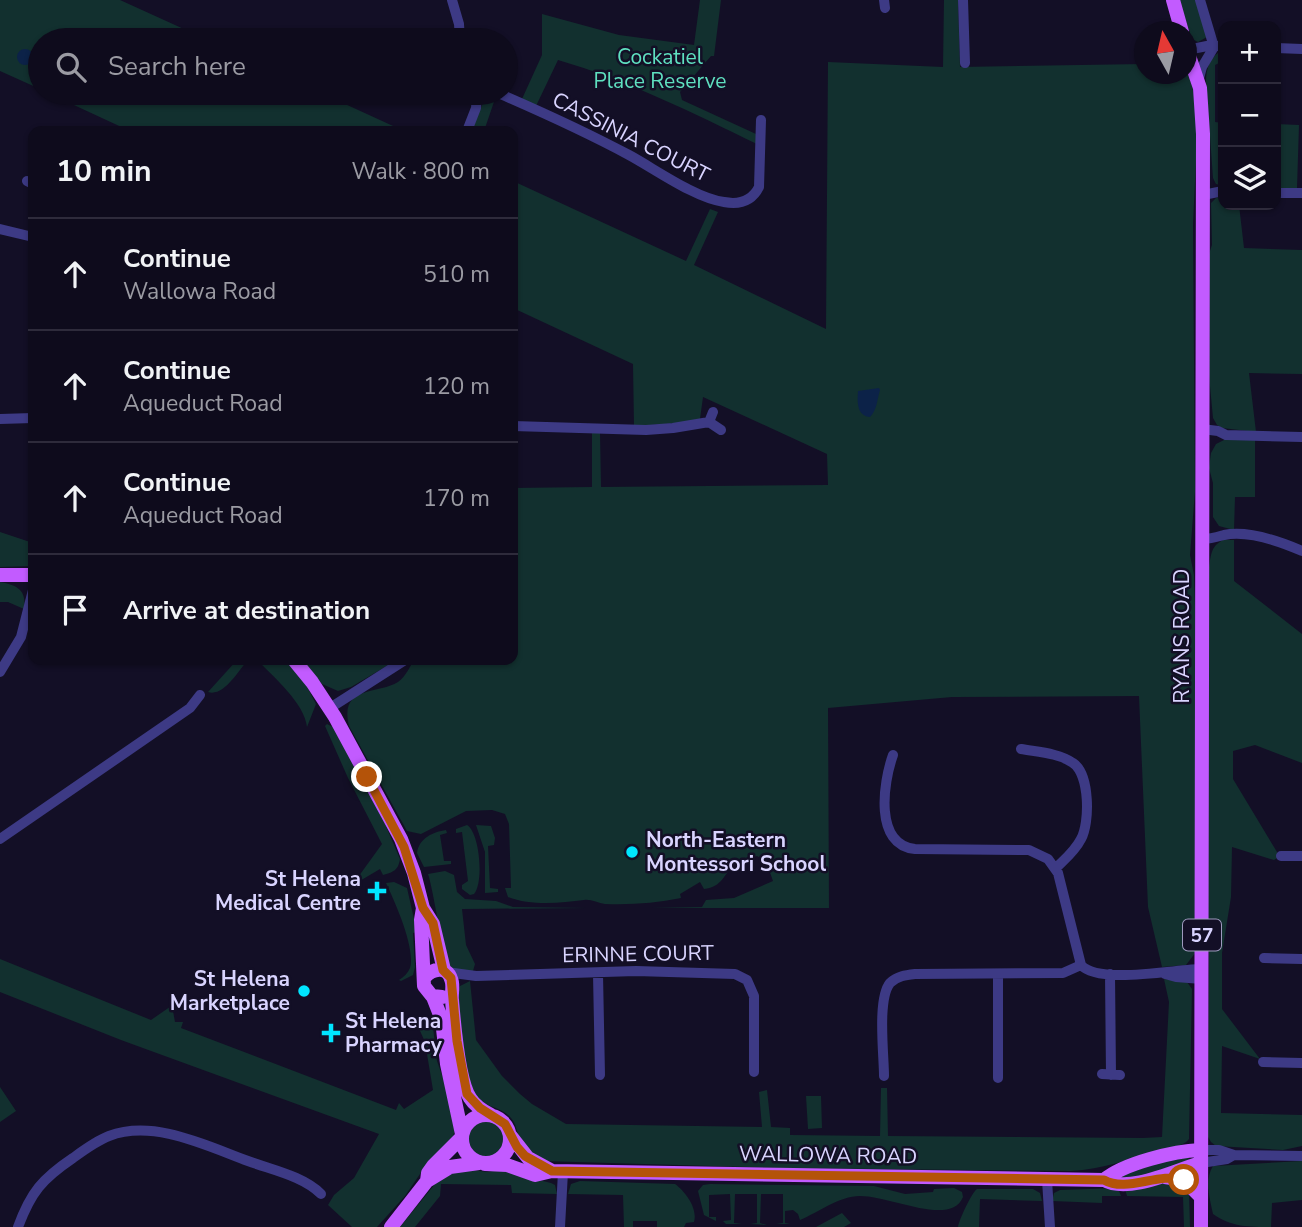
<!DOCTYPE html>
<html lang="en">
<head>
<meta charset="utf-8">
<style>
  :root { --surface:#0e0b1c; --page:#1c1929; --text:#f1f3f6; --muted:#9b9ba3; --line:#2e2b3b }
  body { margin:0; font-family:"Nunito Sans",sans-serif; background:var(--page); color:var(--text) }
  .controls { position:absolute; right:21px; top:21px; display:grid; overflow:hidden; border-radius:14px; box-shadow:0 2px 5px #0004 }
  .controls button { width:63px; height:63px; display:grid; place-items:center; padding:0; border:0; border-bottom:2px solid var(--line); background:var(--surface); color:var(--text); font:35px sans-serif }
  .compass { position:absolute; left:1134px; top:21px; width:63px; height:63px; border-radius:50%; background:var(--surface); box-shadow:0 2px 5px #0004; rotate:352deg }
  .stop { position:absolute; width:21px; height:21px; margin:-16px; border:5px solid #b45309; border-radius:50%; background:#fff }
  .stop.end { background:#b45309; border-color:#fff; box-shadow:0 2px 7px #0008 }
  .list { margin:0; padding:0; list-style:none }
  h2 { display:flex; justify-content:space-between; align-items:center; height:91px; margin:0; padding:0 28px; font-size:30px }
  h2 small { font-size:23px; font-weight:400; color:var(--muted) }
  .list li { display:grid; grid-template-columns:46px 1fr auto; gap:21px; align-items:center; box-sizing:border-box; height:112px; padding:0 28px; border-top:2px solid var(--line) }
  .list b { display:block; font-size:26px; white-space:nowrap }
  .list p { margin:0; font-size:23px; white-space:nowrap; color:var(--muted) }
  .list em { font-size:23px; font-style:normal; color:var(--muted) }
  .icon { flex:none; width:38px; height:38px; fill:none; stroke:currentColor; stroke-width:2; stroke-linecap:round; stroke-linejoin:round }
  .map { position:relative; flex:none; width:1302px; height:1227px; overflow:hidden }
  .search { position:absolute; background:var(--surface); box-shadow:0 2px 5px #0004; left:28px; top:28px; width:490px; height:77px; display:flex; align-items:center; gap:18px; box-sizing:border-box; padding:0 24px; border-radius:38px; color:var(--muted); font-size:26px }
  .panel { position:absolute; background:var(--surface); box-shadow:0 2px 5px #0004; left:28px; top:126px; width:490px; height:539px; border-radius:14px }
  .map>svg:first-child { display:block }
</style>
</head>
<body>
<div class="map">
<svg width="1302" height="1227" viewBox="0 0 1302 1227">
  <rect width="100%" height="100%" fill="#130f26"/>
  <path fill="#12302f" d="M0,0H120L208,40H40V89L0,71Z
    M700,0H721L714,56H711L680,92L682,100L756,134L757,144C693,113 627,80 558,60L536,106L522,99L542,55V14L619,35L694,45Z
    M944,0H958L960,67L1144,64V74H1186L1187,66L1194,94L1197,139L1193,224L1195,491L1190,555L1194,575L1198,695L1196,952L1186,965L1162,967L1148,907L1139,696L952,697L828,708L829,908H651L702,907L706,900L734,898L773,881L766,861L757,856C751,858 740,860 735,864C724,873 723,887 704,889L700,882L680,894L681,898C656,903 632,905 605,904C598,903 591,899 584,900C561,903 531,906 508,897L505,888H511L509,824L505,814L492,810L466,811L421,834L407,831L349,726C339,685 377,695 398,682C406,676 409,668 414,660H513V488L592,487V433H600L601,487L828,485L827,454L703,397L700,419L680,423L634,426L633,364L513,308V181L686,261L710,209L718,212L694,265L826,329L828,62L943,67Z
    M1179,0H1197L1207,37L1198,42L1192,39Z
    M1223,50V61L1215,65V122L1223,123V186L1216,184L1213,178L1206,81C1206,68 1211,55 1223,50Z
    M48,93H321L404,131H130Z
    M490,96H496L484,131L472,130L484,100Z
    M1276,124L1299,125L1297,188H1276Z
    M1223,196V205H1239L1244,248L1302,250V374L1249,373L1256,432L1222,428L1217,425L1213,418L1208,365V257L1212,245L1211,203L1216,198Z
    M1226,439L1255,440V497H1235L1234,530L1219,526L1213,517V483L1209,468L1211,453L1216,444Z
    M0,532L33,543V566L0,567Z
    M1223,540H1234V581L1302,634V763L1255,745L1233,751V779L1277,852V858L1274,860L1232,847L1231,897L1222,953V1009L1260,1059L1222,1046L1221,1113L1302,1115V1146L1283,1150L1216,1146L1211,1142L1208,1137L1209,966L1206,834L1209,567C1211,555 1211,546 1223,540Z
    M0,582C17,585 27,590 24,609L8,602H0Z
    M237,660H248C238,671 224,697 208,692Z
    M257,660H286L302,677L316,704L307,727C305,704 273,676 257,660Z
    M302,660H397L351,687L338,691L322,684Z
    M327,724L333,727L380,812L400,859C398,871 393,872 383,875L380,869L358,882L356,880L382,844L348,778L325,726Z
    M467,825C480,833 484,883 474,894L470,895L462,889V885L468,881L462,832L456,833V829Z
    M476,825L491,826L495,838L494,845L488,846L490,888L498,889V892L485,893V852Z
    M446,830L447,833L440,835L444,861H451V864L424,867L417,853C419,838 433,832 446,830Z
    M445,871L454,875L457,892L465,899L496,901L513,907L587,908L462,909L466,945L475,964L473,971C467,971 456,971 451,967C443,961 434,891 428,874Z
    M394,882L407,888L417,932L413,933L415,967L413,975L401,981L399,980C404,977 408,973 410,968C416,948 394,900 386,883Z
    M0,959L151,1020L177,1002L181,1009L173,1011L175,1022H183L181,1028L396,1110L399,1103L404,1109L433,1090L425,1042L417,1024L411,1027L409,1023L413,1017L423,1016L433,1027L437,1061L448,1092L455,1128L453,1137L422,1171L405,1196L377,1227H352L328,1205L334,1195L354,1178L379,1134L121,1040L0,992Z
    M1164,979L1187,982L1192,989L1189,1139C1182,1148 1169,1147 1158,1150C1129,1160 1103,1169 1071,1171L781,1168L541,1161C535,1155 525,1149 521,1142C517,1134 517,1125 511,1118C502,1107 488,1108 479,1099C463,1084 460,1017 458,994L460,986L470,981L476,1040L502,1076L520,1094L532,1104L566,1124L762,1127L759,1092L767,1090L771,1127L790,1128V1135L880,1136L881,1088H887L888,1136L1143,1138L1162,1137L1169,1002Z
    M0,1087L16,1111L0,1122Z
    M806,1096H821L822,1128L808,1129Z
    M467 1140a19 19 0 1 1 38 0a19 19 0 1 1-38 0Z
    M1188,1157L1189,1160L1148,1176L1122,1178L1123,1175L1165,1161Z
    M1302,1161V1200L1272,1203L1271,1227C1249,1227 1231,1227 1213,1214C1210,1199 1204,1180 1213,1166Z
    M466,1169L487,1172L500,1170L551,1183L555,1185L557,1194L512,1193L511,1185L441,1184L440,1196L415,1227H400L439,1179L445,1174Z
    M580,1181L675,1184C686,1192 698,1209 694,1222L686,1223L684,1227H657V1221H633V1227H624L623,1195L568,1194L571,1184Z
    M1172,1181L1189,1191L1190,1227H1184L1183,1197L1127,1196L1125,1189Z
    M710,1184L874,1186L905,1194L933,1192L934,1189L954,1188L962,1192L963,1197C951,1227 891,1196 860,1196C839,1196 819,1212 800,1220L798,1214L793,1210L785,1211V1223L790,1224H776L783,1223V1194H761L760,1223L767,1225L750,1224L757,1223V1194H735L734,1223L742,1224H726L723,1221L731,1220L730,1194L709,1195V1217H716V1221L704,1215L698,1191L703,1185Z
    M1118,1188L1121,1196H1102V1203L1052,1201L1054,1193L1060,1190Z
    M977,1189H1033L1040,1193L1042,1201L980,1199L979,1227H958C959,1220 972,1192 977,1189Z
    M842,1213L851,1223L844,1227H816Z"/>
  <path fill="#0c2248" d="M17 57a8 8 0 1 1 16 0a8 8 0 1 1-16 0Z
    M879,388L880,390C877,400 877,410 870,417C857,416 857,402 858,391Z"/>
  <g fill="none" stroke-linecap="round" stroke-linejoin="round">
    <path stroke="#3d3a85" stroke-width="10" d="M452,0L459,24L460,40
      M884,0L885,8
      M963,0L965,63
      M1200,0L1214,47
      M1276,48L1302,49
      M1187,50L1207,46H1223
      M1198,82L1202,67L1214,47
      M498,93C542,112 586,132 629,155C655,169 695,198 724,202C740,205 752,201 759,187L761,120
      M467,131L476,108L477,93
      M27,181L33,184
      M1276,193H1302
      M1203,195L1223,191
      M0,229L33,237
      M713,412L709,422L721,430
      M0,419L33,418
      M513,426L646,430L673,428L709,422
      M1202,429L1218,431L1226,435L1302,437
      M1202,539C1211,539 1217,537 1224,535C1249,530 1279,541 1302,551
      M0,672L21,637L33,590
      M330,708L405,660
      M1021,749C1037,752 1059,753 1073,763C1090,774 1090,823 1081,839C1075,851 1065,859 1056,868
      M893,755C883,783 874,845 915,849L1029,850L1048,859L1058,873L1081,965C1099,985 1176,969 1202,969
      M0,839L190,708L200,695
      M1281,856H1302
      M1264,958L1302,959
      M446,972L476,976L636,971L735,974L747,980L754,996V1072
      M598,974L600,1075
      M998,974V1078
      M1110,974L1111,1075
      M1165,974L1176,977L1202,979
      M1263,1062L1302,1063
      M1102,1074L1120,1075
      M884,1076C884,1055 877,999 890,983C897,976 906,975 915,974L1063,973L1081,965
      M1200,1150H1219L1234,1155L1302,1156
      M1201,1163L1227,1159L1234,1155
      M1047,1180L1050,1227
      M18,1227C31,1192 42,1179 73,1158C84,1150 96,1141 109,1136C154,1119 207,1146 248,1161C272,1170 303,1176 321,1194
      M560,1227L563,1172"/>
    <path stroke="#c25bff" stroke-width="14" d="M1173,0L1182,32
      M1186,47L1200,88L1203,134L1201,1227
      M0,575H33
      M294,660L312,682L335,717L401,839L414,873L423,908L433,924L444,970
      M423,908L421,920L424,986L432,996L442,997
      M425,977C432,969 447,965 451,979C454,985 451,994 452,1000C454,1023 458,1080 470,1098C475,1106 483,1111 491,1115
      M433,997L442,1020L447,1064L462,1134
      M462 1139a24 24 0 1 1 48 0a24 24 0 1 1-48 0Z
      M510,1135L528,1158L552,1171
      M485,1164L507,1165L535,1175L552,1171L1104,1180C1129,1194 1176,1170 1201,1163
      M1165,1177L1184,1180L1201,1197
      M1104,1180C1124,1163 1175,1151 1200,1150
      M427,1181L428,1173L433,1166L462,1137
      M391,1227L427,1181L450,1167L479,1163"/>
  </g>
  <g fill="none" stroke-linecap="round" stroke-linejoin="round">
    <path stroke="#b45309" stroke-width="9" d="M367,777L404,847L423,908L433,923L443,970L451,978L457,1041L467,1094L480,1108L505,1124L517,1147L525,1156L552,1171L1104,1180C1127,1193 1158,1172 1184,1180"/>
  </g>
  <g fill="#00e5ff" stroke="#130f26" stroke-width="2.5">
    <circle cx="632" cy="852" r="7"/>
    <path d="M373.5 880.5h7v7h7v7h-7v7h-7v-7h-7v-7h7z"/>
    <circle cx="304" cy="991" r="7"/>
    <path d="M327.5 1022.5h7v7h7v7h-7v7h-7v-7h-7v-7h7z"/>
  </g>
  <g text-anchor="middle" stroke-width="5" stroke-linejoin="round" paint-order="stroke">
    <rect fill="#130f26" stroke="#9e99be" stroke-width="2" x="1183" y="919.5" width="38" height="31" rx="5"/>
    <g font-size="19" font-weight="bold" fill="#d9d4ff">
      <text x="1202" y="942">57</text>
    </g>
    <g font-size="21" fill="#5fe0c0" stroke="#130f26">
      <text x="660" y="64">Cockatiel<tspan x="660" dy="24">Place Reserve</tspan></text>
    </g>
    <g font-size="21" fill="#d9d4ff" stroke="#130f26">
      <text transform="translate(631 137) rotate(27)" y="7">CASSINIA COURT</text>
      <text transform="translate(1182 636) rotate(-90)" y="7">RYANS ROAD</text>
      <text transform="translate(638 954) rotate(-1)" y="7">ERINNE COURT</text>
      <text transform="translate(828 1155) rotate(1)" y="7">WALLOWA ROAD</text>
    </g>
    <g font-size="21" font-weight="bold" fill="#d9d4ff" stroke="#130f26" text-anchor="start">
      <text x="646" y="847">North-Eastern<tspan x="646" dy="24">Montessori School</tspan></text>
      <text x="361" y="886" text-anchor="end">St Helena<tspan x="361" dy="24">Medical Centre</tspan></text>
      <text x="290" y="986" text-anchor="end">St Helena<tspan x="290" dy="24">Marketplace</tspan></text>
      <text x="345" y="1028">St Helena<tspan x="345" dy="24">Pharmacy</tspan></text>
    </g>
  </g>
</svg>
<div class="controls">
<button>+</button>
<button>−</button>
<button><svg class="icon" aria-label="layers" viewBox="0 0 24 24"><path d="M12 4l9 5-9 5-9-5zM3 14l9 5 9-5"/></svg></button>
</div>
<svg class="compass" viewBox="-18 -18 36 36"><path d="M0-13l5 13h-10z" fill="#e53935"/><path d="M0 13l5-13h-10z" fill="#9b9ba3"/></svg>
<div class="stop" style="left:1184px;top:1180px"></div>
<div class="stop end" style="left:367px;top:777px"></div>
<div class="search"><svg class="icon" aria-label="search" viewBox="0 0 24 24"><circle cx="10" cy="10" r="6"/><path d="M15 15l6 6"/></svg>Search here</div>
<section class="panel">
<h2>10 min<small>Walk · 800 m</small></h2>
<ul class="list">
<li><svg class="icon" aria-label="ahead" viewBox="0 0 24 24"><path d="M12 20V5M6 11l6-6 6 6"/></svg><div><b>Continue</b><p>Wallowa Road</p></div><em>510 m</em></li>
<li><svg class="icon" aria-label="ahead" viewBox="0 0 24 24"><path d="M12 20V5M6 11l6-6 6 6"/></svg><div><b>Continue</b><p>Aqueduct Road</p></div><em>120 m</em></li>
<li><svg class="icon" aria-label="ahead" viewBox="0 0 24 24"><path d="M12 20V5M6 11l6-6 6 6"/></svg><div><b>Continue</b><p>Aqueduct Road</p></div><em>170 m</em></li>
<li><svg class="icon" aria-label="arrive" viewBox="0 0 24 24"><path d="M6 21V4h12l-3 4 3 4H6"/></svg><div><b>Arrive at destination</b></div></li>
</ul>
</section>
</div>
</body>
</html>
